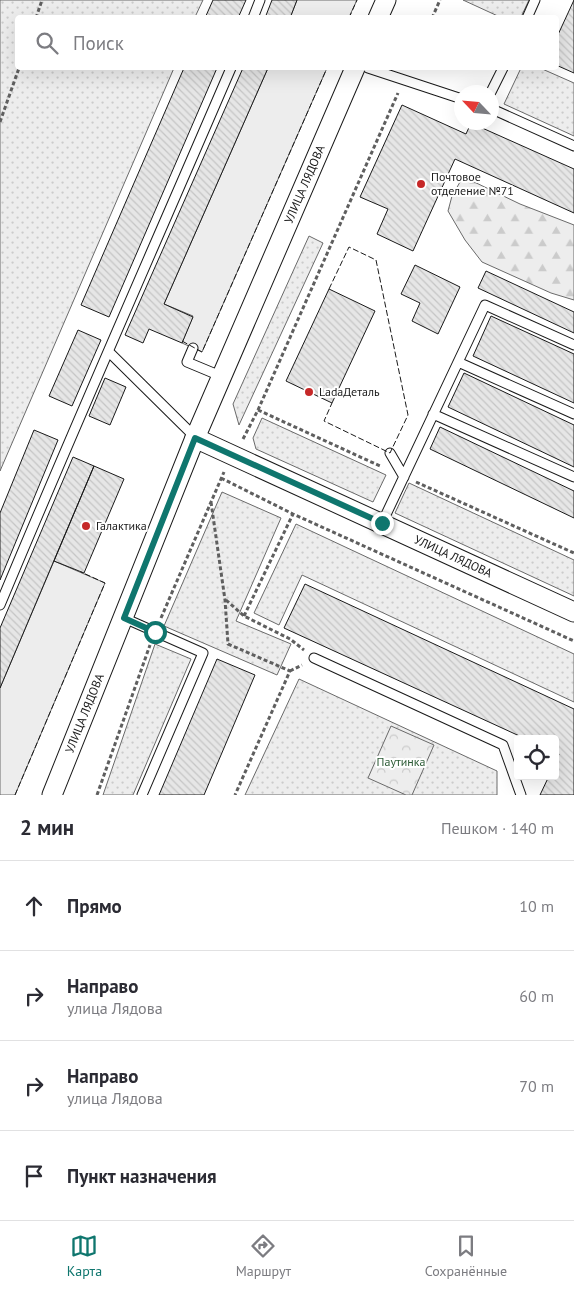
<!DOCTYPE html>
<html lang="ru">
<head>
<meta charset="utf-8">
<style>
  :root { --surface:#fff; --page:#f7f7f7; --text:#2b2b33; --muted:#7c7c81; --line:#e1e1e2; --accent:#0f766e }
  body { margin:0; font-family:"PT Sans",sans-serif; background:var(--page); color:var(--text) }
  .controls { position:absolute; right:15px; bottom:15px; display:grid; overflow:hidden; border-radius:5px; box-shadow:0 5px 20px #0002 }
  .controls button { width:45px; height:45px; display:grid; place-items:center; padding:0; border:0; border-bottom:1px solid var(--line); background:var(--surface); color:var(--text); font:25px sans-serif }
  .compass { position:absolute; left:454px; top:85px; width:45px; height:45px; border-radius:50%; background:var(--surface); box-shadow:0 5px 20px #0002; rotate:296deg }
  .stop { position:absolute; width:15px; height:15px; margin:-11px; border:4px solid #0f766e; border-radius:50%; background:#fff }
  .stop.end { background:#0f766e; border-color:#fff; box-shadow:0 1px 5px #0008 }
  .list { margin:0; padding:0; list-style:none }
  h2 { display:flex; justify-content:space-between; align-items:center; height:65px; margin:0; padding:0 20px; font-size:21px }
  h2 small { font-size:16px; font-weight:400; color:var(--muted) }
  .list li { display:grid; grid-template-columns:32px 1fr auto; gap:15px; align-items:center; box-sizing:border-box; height:90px; padding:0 20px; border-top:1px solid var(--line) }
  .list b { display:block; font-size:19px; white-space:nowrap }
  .list p { margin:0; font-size:16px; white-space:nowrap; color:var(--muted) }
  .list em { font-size:16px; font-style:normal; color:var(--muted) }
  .icon { flex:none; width:28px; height:28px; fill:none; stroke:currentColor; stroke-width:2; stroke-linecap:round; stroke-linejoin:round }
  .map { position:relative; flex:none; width:574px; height:795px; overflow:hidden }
  .search { position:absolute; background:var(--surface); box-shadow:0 5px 20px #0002; left:15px; right:15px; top:15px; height:55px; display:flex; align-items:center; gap:12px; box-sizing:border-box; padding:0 18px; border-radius:5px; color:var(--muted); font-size:19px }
  .sheet { height:425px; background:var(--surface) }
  nav { display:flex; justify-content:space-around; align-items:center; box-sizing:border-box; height:70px; border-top:1px solid var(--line); background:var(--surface); font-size:14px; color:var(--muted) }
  nav a { display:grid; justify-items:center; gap:2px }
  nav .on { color:var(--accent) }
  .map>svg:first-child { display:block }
</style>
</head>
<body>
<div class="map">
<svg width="574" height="795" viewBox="0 0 574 795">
  <defs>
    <pattern id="grass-dots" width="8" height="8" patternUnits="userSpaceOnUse" patternTransform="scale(1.25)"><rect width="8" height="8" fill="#ededed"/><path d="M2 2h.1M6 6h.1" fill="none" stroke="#cbcbcb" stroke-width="1.8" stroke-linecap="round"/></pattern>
    <pattern id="forest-firs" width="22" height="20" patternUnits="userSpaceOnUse" patternTransform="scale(1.25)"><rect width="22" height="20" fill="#ededed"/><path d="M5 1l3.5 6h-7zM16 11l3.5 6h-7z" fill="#cbcbcb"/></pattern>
    <pattern id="park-crowns" width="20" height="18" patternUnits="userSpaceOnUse" patternTransform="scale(1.25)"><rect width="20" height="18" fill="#ededed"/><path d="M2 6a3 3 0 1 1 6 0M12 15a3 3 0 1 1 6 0" fill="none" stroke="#cbcbcb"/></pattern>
    <pattern id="building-back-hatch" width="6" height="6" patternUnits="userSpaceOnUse" patternTransform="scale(1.25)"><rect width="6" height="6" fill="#e6e6e6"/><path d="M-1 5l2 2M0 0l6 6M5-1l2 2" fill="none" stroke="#c5c5c5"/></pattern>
  </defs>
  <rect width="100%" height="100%" fill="#fff"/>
  <path fill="url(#grass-dots)" stroke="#6a6a6a" d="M0,0H203L195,17L18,18V68H174L0,471Z
    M463,0H529L521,17H500Z
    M521,68H540L574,83V136L504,104Z
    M309,236L323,243L239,425L233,404Z
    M262,418L386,475L373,502L256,449L253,438Z
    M409,483L574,560V596L395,513Z
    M222,492L281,518L236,621L291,644L277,675L164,626Z
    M296,524L574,654V702L302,575L279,625L254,613Z
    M155,644L191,659L133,795H103Z
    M299,679L497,771V795H245Z"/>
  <path fill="url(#forest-firs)" stroke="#6a6a6a" d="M468,179L520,204L574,225V300L551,293L482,262L465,240L448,211L452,196L460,182Z"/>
  <path fill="url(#park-crowns)" stroke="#6a6a6a" d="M391,726L434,745L412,795H406L368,778Z"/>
  <path fill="#ededed" stroke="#6a6a6a" d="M297,0H357L349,17L290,18Z
    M268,68H327L202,352L182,343L193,316L164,304Z
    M54,561L105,583L15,795H0V688Z"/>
  <path fill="url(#building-back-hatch)" stroke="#1a1a1a" d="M213,0H246L238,18H205Z
    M272,0H297L290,18H265Z
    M574,0V73L556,65V39Z
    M184,68H217L109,317L81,305Z
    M243,68H268L164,304L193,317L182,343L149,329L143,343L125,335Z
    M402,105L466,134L471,123L574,169V213L455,159L413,251L377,234L388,209L360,197Z
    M415,265L460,287L438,334L412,321L420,303L401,294Z
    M486,271L574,312V333L478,288Z
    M329,289L375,311L332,403L286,381Z
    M491,316L574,354V403L473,356Z
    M78,330L101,340L72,406L49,396Z
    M464,373L574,425V467L448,407Z
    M105,378L126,387L110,425L89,416Z
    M440,427L574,491V518L430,449Z
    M34,430L58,440L0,580V513Z
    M73,457L94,466L0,688V628Z
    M94,466L124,479L84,573L54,561Z
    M305,584L574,709V795H540L549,776H555V762L559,754L555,752V739H526L284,628Z
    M217,659L255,675L204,795H159Z"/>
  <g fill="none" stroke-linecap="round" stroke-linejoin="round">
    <g stroke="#1a1a1a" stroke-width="11">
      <path id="service" d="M253,18L260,0
        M527,18L535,0
        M368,68L462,99
        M491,92L503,68
        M492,109L574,146
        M193,348L187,362L223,377
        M109,352L195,437
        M458,362L574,414
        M433,414L574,477
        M390,453L404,477
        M382,523L485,305L574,345
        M0,605C75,425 154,247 231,68
        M124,618L203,653L142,795
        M314,658L503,745L521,795"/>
    </g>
    <g stroke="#1a1a1a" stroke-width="21">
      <g id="minor">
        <path d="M378,18L386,0"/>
        <path id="s1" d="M195,438L574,612"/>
        <path id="s2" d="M52,795L195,438L355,68"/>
      </g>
    </g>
    <path stroke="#5f5f5f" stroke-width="3" stroke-dasharray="4 2.5" stroke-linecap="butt" d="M36,18L42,0
      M432,18L440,0
      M0,122L19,68
      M258,410L380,466
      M243,439L258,410L398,93
      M221,478L293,514L574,641
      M416,482L574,553
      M211,502L225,600L228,644L290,671L235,795
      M226,600L244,616L290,639L304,650
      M244,616L293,514
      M161,618L224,472
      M290,671L302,665
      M97,795L150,645"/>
    <use href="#service" stroke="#fff" stroke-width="9"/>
    <use href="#minor" stroke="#fff" stroke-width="19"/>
    <path stroke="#1a1a1a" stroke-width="1" stroke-dasharray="6 2.5" stroke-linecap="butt" d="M349,18L357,0
      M329,289L349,247L376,260L408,415L390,453L324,421L332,403
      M182,341L202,352L327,68
      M15,795L105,583L81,572"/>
  </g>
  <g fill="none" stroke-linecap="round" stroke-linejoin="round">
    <path stroke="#0f766e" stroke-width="6" d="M155,632L124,618L195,438L382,523"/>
  </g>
  <g fill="#c62828" stroke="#fff" stroke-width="2">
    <circle cx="421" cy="184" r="5"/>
    <circle cx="309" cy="392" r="5"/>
    <circle cx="86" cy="526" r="5"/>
  </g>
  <g text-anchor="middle" stroke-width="4" stroke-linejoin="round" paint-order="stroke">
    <g font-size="12" fill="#1a1a1a" stroke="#fff" text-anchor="start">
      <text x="431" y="181">Почтовое<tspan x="431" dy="14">отделение №71</tspan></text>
      <text x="319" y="396">LadaДеталь</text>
      <text x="96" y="530">Галактика</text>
    </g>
    <g font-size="12" fill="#1a1a1a" stroke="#fff">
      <text dy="4" stroke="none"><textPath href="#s2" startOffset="661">УЛИЦА ЛЯДОВА</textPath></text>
      <text dy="4" stroke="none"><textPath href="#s1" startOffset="284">УЛИЦА ЛЯДОВА</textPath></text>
      <text dy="4" stroke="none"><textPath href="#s2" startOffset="88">УЛИЦА ЛЯДОВА</textPath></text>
    </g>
    <g font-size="12" fill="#2b5a34" stroke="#fff">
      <text x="401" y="766">Паутинка</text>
    </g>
  </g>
</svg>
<div class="controls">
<button><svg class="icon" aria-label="locate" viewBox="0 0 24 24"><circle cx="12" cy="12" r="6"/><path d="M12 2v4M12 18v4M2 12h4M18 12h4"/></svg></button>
</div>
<svg class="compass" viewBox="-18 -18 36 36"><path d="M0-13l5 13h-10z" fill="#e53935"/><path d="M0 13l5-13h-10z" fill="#7c7c81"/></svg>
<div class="stop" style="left:155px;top:632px"></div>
<div class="stop end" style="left:382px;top:523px"></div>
<div class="search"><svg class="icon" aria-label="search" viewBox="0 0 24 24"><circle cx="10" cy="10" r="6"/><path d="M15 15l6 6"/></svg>Поиск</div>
</div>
<section class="sheet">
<h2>2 мин<small>Пешком · 140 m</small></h2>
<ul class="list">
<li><svg class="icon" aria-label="ahead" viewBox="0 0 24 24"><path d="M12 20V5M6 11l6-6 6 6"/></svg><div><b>Прямо</b></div><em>10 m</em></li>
<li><svg class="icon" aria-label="right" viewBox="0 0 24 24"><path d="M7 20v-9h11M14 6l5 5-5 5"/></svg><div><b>Направо</b><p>улица Лядова</p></div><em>60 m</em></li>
<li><svg class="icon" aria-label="right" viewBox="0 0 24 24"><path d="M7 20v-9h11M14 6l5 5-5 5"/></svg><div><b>Направо</b><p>улица Лядова</p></div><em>70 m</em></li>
<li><svg class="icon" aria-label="arrive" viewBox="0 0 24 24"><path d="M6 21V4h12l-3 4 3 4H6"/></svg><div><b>Пункт назначения</b></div></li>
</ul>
</section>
<nav>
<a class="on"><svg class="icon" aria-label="map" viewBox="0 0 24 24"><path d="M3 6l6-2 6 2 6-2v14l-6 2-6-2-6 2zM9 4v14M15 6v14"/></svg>Карта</a>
<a><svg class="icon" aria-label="directions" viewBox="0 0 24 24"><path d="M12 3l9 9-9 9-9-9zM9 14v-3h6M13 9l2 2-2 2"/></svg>Маршрут</a>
<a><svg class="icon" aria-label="saved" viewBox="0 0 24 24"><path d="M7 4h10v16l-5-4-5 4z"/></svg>Сохранённые</a>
</nav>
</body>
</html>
